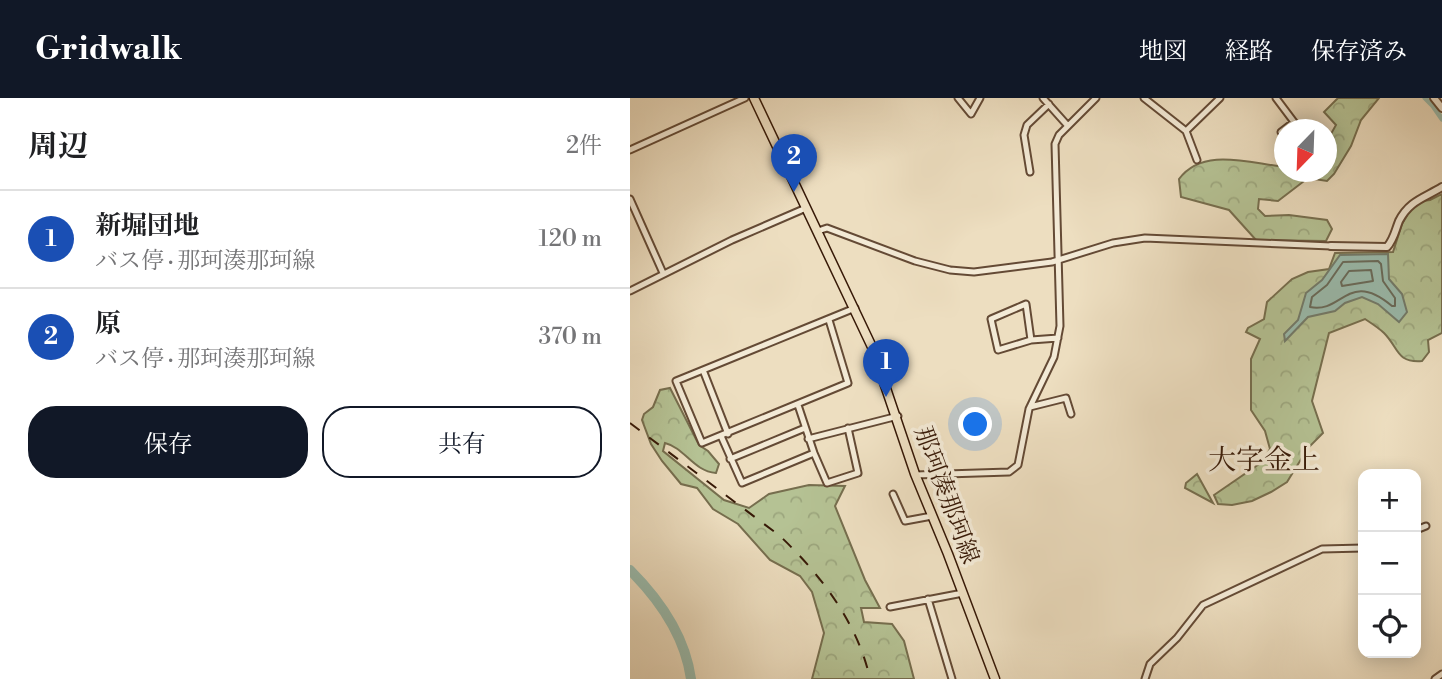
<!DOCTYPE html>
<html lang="ja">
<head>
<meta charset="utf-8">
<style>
  :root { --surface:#fff; --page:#f2f2f2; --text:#202124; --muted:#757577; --line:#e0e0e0; --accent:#111827 }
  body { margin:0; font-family:"Libre Bodoni","Noto Serif JP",serif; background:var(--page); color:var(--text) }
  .controls { position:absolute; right:21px; bottom:21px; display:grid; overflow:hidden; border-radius:14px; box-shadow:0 4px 18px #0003 }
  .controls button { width:63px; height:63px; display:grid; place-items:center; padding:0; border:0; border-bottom:2px solid var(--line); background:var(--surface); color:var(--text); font:35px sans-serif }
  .compass { position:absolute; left:644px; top:21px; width:63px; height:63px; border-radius:50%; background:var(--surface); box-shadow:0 4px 18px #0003; rotate:203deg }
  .you { position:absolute; left:346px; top:327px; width:24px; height:24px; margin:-18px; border:5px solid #fff; border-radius:50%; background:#1a73e8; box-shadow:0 0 0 10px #1a73e833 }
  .badge { display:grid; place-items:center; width:46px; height:46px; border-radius:50%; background:var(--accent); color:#fff; font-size:23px; font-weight:700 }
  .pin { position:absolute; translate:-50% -58px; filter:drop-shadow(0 2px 4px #0008) }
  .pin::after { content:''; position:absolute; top:37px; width:24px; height:21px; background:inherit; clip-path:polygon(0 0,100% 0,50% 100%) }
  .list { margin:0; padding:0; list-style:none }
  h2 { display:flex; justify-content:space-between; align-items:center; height:91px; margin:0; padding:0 28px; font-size:30px }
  h2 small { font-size:23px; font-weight:400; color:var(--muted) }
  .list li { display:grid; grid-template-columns:46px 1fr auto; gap:21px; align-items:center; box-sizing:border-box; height:98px; padding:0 28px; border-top:2px solid var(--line) }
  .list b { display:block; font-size:26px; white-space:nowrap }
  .list p { margin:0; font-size:23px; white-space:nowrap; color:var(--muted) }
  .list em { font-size:23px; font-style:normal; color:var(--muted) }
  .actions { display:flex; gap:14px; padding:21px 28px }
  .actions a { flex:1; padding:16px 0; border:2px solid var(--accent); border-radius:28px; text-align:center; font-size:24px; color:var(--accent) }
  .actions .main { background:var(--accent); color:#fff }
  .icon { flex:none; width:38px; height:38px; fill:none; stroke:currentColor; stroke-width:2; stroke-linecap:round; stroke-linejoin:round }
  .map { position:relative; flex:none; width:812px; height:581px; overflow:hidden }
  header { display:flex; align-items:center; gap:42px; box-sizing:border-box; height:98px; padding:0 35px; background:var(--accent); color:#fff }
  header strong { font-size:33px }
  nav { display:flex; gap:38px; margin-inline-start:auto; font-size:24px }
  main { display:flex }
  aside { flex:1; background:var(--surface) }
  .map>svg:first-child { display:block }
</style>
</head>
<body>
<header>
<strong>Gridwalk</strong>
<nav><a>地図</a><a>経路</a><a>保存済み</a></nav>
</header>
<main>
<aside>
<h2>周辺<small>2件</small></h2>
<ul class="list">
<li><span class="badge" style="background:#1a4fb4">1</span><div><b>新堀団地</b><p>バス停 · 那珂湊那珂線</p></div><em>120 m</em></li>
<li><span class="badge" style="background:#1a4fb4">2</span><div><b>原</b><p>バス停 · 那珂湊那珂線</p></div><em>370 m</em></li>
</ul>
<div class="actions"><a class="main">保存</a><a>共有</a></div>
</aside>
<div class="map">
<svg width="812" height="581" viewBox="0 0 812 581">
  <defs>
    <pattern id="forest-crowns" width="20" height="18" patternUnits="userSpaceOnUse" patternTransform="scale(1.75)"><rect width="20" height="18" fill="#b5c294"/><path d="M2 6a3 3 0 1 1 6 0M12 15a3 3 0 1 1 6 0" fill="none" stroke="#9ca67e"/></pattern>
  </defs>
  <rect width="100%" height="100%" fill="#eddec0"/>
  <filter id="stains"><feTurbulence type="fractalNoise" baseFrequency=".00286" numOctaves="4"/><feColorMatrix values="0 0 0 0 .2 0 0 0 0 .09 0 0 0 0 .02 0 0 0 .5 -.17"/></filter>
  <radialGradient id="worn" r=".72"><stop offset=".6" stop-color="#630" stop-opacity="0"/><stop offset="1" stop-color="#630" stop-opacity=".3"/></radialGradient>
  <path fill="url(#forest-crowns)" stroke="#766e4e" stroke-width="2" d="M708,0H749L731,22L721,48L704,76L697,83L678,80L648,103L629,101L628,111L635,118L659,117L697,122L702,131L696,143L626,142L599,112L551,99L549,81C572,50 616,64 648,68L654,63V74H696L697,43L706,27L694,14Z
    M812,96V235L798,242L799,254L792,263C766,265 769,250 754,235C749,230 741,225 735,221L699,235L682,303L693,335L678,350L657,384L641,394L622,403L602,407L588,406L584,397L632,364L640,351L635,333L621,312V261L630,241L616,234L618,230L634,221L637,204L662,181L678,174L699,171L705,155L763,154L772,126L785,104L800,102Z
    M40,290L69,347L78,353L89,366L86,375C63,373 55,350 35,345L33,353L94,402L119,410L139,396L179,387L215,388L205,408L235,482L250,510H231L234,524L262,526L274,543L284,581H182L194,535L182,494L170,478L140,462L108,426L83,411L67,390L51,386L32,363L21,346L12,322L14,316L23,309L30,292Z
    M567,376L583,405L555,390L556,385Z"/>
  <path fill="#9abcae" stroke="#727b6b" stroke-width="2" d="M758,156L759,181L772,196L777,214L769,224L748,206L732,199L715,205L705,213L678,219L655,243L654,236L668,222L676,195L692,182L710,157Z"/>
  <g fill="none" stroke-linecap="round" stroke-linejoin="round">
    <path stroke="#686a5a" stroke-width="2" d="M748,163L751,166L753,183L765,200V208H762C718,171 713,216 680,209L682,199L697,187L713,164Z
      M719,173L741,172L743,183L712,188L711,184Z"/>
    <path stroke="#9abcae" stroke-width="5" d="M795,0L803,8L812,21"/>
    <path stroke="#9abcae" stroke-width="10" d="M0,472C30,502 55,537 61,581"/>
    <g stroke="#644a35" stroke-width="9">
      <path id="minor" d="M328,0L341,16L350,0
        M413,0L438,28
        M514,0L556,33L567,62
        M646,0L664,24L651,34
        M556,33L590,0
        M0,52L115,0
        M400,74L394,37L397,27L419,6
        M0,101L33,175
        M188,133L197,130L285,163L320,172L344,174L422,164L483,145L515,140L701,148
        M0,193L102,142L176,110
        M199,222L218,285L72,345L46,283L225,210
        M401,242L396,206L361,221L368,252L401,242L428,240
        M73,272L98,336
        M168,307L184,355L197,385L228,375L218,330
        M400,309L436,300L441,316
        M91,338L112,385L184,355
        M178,341L268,318
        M100,361L175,330
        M285,377L379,374L388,367L399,311L424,259L430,228L425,46L429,37L466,0
        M263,396L275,423L302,418
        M786,432L796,428
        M298,501L322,581
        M260,509L333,495
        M515,581L520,566L547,540L573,507L692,451L733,450
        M805,581L812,576"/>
    </g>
    <g stroke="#644a35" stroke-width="10">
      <path id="tertiary" d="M804,0L812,10
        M701,148L757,149C764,141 765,133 769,123C779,103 794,100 812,89"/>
    </g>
    <g stroke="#371907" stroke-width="11">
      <path id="primary" d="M124,0L242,249L285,376L318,456L365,581"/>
    </g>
    <use href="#minor" stroke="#f3ead6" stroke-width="5"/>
    <use href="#tertiary" stroke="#f3ead6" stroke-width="6"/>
    <use href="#primary" stroke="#eddec0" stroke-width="8"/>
    <path stroke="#371907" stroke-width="2" stroke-dasharray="12 12" stroke-linecap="butt" d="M0,325L150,438C190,476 228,525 240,581"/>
  </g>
  <g text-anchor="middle" stroke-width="7" stroke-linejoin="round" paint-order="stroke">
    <g font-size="24" fill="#371907" stroke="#f3ead6">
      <text transform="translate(317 397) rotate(70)" y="8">那珂湊那珂線</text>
    </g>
    <g font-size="28" fill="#371907" stroke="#f3ead6">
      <text x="634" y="371">大字金上</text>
    </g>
  </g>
  <rect width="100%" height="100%" filter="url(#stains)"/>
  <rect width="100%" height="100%" fill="url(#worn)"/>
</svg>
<div class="controls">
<button>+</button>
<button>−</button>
<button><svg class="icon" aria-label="locate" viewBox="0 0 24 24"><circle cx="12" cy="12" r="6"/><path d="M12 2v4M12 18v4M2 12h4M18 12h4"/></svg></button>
</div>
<svg class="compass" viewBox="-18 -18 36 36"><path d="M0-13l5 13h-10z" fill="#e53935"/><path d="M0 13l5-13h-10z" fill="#757577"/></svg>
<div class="you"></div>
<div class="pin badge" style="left:256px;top:299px;background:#1a4fb4">1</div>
<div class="pin badge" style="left:164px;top:94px;background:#1a4fb4">2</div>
</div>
</main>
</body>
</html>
